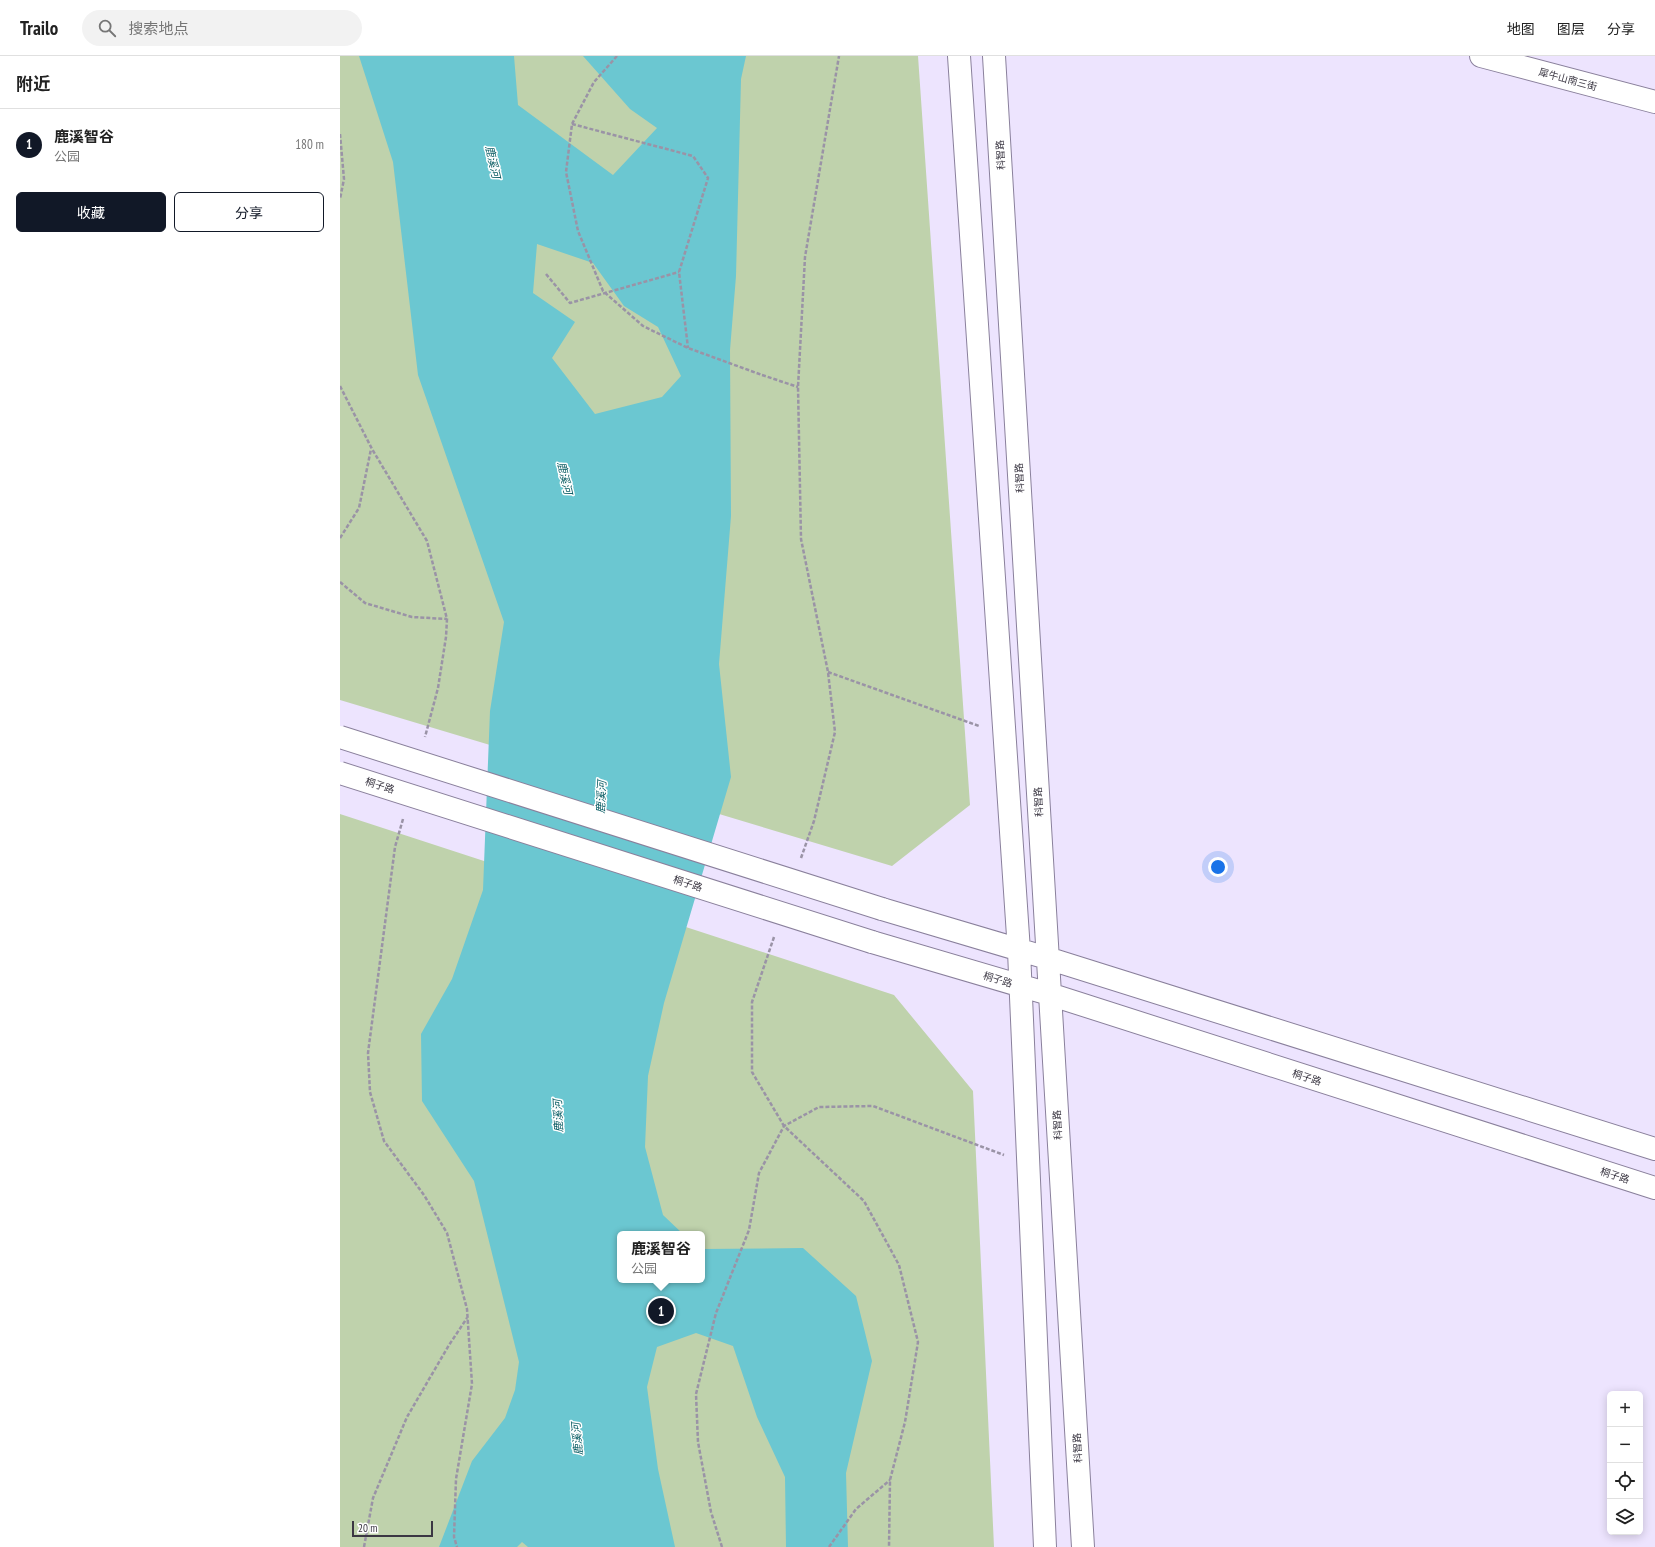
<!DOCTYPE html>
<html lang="zh">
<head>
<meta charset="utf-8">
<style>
  :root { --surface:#fff; --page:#f2f2f2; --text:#222; --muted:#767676; --line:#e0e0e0; --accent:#111827 }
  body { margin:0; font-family:"PT Sans Narrow","Noto Sans SC",sans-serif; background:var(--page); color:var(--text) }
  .controls { position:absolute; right:12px; bottom:12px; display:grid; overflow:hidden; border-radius:6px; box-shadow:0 2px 10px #0003 }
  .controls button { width:36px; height:36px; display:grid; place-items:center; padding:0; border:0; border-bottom:1px solid var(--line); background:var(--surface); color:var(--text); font:20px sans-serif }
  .scale { position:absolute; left:12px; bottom:10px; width:81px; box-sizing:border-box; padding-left:4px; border:2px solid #3b3743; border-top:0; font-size:11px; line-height:14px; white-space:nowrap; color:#3b3743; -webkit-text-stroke:3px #fff; paint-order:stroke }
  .you { position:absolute; left:878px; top:811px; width:14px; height:14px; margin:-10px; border:3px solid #fff; border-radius:50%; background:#1a73e8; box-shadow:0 0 0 6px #1a73e833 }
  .badge { display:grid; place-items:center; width:26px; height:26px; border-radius:50%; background:var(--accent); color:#fff; font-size:13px; font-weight:700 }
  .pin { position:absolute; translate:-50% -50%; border:2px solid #fff; box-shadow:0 1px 4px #0006 }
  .popup { position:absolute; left:277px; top:1175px; width:88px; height:52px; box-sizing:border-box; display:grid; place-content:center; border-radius:6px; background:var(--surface); filter:drop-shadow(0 1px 3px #0005); font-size:13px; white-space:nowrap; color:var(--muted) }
  .popup b { font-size:15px; color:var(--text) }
  .popup::after { content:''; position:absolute; left:50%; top:100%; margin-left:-8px; border:8px solid transparent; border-top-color:var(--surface) }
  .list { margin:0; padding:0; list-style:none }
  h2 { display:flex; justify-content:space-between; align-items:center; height:52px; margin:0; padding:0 16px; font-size:17px }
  h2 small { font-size:13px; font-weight:400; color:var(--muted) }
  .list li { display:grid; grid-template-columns:26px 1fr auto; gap:12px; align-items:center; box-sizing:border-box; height:72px; padding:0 16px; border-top:1px solid var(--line) }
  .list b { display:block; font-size:15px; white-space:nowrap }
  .list p { margin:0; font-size:13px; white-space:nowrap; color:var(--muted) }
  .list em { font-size:13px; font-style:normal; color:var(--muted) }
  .actions { display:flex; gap:8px; padding:12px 16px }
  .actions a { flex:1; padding:9px 0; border:1px solid var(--accent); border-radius:6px; text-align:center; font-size:14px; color:var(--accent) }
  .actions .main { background:var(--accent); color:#fff }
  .icon { flex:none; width:22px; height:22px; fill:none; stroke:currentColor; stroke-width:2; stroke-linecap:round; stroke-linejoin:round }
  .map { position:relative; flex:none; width:1315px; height:1491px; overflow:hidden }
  header { display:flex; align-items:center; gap:24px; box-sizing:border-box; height:56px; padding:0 20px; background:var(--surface); border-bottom:1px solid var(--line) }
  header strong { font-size:19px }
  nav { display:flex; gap:22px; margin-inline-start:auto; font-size:14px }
  .search { width:280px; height:36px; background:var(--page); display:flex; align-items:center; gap:10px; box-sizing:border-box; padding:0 14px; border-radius:22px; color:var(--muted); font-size:15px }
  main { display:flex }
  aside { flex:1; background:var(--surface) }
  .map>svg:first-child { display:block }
</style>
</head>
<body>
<header>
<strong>Trailo</strong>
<div class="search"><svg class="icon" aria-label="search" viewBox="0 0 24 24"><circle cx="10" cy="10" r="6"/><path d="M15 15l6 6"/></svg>搜索地点</div>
<nav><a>地图</a><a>图层</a><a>分享</a></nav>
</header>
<main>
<aside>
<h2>附近<small></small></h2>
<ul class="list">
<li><span class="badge">1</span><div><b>鹿溪智谷</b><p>公园</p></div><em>180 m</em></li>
</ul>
<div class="actions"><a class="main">收藏</a><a>分享</a></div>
</aside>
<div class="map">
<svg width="1315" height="1491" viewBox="0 0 1315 1491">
  <rect width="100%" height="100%" fill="#ede4fe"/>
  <path fill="#bfd2ac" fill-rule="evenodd" d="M0,0H578L630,749L552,810L0,644Z
    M0,758L554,939L633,1035L654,1491H0ZM280,1178H362V1224H280Z"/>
  <path fill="#6bc7d1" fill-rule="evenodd" d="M19,0H174L178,49L273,119L317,72L290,53L243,0H406L401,23L396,220L390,294L391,460L379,608L391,721L324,947L308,1020L305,1091L323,1159L343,1178H280V1224H362V1193L463,1192L516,1240L532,1305L506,1417L508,1491H446L445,1421L417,1361L393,1290L356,1277L317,1291L307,1331L318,1413L335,1491H188L182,1486L177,1491H99L132,1405L165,1362L175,1334L179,1306L134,1125L82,1045L81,978L112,923L143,834L150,655L164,566L78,319L53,106ZM197,188L253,207L284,250L318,271L341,320L322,341L255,358L212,302L235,266L193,237Z"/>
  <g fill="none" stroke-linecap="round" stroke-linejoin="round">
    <g stroke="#8a809c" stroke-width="24">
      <path id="minor" d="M1141,0L1315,46"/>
    </g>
    <g stroke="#8a809c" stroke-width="24">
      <path id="secondary" d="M619,0L679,895L705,1491
        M654,0L743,1491
        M542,853L707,902L1315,1093
        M532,886L709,938L1315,1132"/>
    </g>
    <path stroke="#9a93a6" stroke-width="2.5" stroke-dasharray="4 2" stroke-linecap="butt" d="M232,68L353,100L368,122L339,216L348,292
      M0,78L4,123L0,143
      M206,218L230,247L339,216
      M422,319L458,331
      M0,330L32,393L87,485L107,563L106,581L98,632L85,681
      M0,482L19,452L31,393
      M0,526L25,547L72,561L107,563
      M488,616L639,670
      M63,763L55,791L28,997L30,1036L44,1085L84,1139L107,1177L127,1253L132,1328L116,1423L114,1481L117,1491
      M461,802L474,765L495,676L488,616L461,483L458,331L465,201L499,0
      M434,881L412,946V1016L444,1070L524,1145L559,1209L578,1286L565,1366L550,1424L549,1491
      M24,1491L33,1442L67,1361L109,1289L127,1262
      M382,1491L371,1456L358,1386L356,1338L376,1257L409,1174L419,1117L444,1070L479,1051L533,1050L664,1099
      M489,1491L516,1453L550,1424"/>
    <use href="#minor" stroke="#fff" stroke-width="22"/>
    <use href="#secondary" stroke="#fff" stroke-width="22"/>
    <g stroke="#8a809c" stroke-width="24" stroke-linecap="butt">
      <path id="secondary-bridge" d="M0,681L542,853
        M0,717L532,886"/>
    </g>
    <path stroke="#9a93a6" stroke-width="2.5" stroke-dasharray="4 2" stroke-linecap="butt" d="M277,0L254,26L232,68L226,116L238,175L263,235L303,270L348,292L422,319"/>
    <use href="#secondary-bridge" stroke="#fff" stroke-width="22"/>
  </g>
  <g text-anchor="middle" stroke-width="3" stroke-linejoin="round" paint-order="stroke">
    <g font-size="10" fill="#3b3743" stroke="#fff">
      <text transform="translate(1228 23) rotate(15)" y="4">犀牛山南三街</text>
      <text transform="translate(660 99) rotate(-93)" y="4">科智路</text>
      <text transform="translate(679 422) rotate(-93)" y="4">科智路</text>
      <text transform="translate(40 729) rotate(18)" y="4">桐子路</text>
      <text transform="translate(698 746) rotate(-93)" y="4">科智路</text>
      <text transform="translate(348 827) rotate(18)" y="4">桐子路</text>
      <text transform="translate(658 923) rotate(17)" y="4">桐子路</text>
      <text transform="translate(967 1021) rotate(18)" y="4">桐子路</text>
      <text transform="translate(717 1069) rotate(-93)" y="4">科智路</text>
      <text transform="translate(1275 1119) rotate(18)" y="4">桐子路</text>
      <text transform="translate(737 1392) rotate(-93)" y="4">科智路</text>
    </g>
    <g font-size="11" font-style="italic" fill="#095c63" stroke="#fff">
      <text transform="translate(153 106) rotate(77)" y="4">鹿溪河</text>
      <text transform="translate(225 422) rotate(77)" y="4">鹿溪河</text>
      <text transform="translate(261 741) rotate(-87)" y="4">鹿溪河</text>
      <text transform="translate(218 1060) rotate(-93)" y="4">鹿溪河</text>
      <text transform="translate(237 1383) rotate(-95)" y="4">鹿溪河</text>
    </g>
  </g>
</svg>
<div class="controls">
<button>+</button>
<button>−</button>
<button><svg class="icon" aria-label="locate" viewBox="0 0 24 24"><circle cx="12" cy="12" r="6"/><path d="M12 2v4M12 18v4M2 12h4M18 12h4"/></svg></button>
<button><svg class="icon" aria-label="layers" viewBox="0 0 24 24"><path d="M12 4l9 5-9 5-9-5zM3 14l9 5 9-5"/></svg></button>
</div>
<div class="scale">20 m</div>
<div class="you"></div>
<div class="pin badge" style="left:321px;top:1255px">1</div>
<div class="popup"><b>鹿溪智谷</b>公园</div>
</div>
</main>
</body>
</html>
